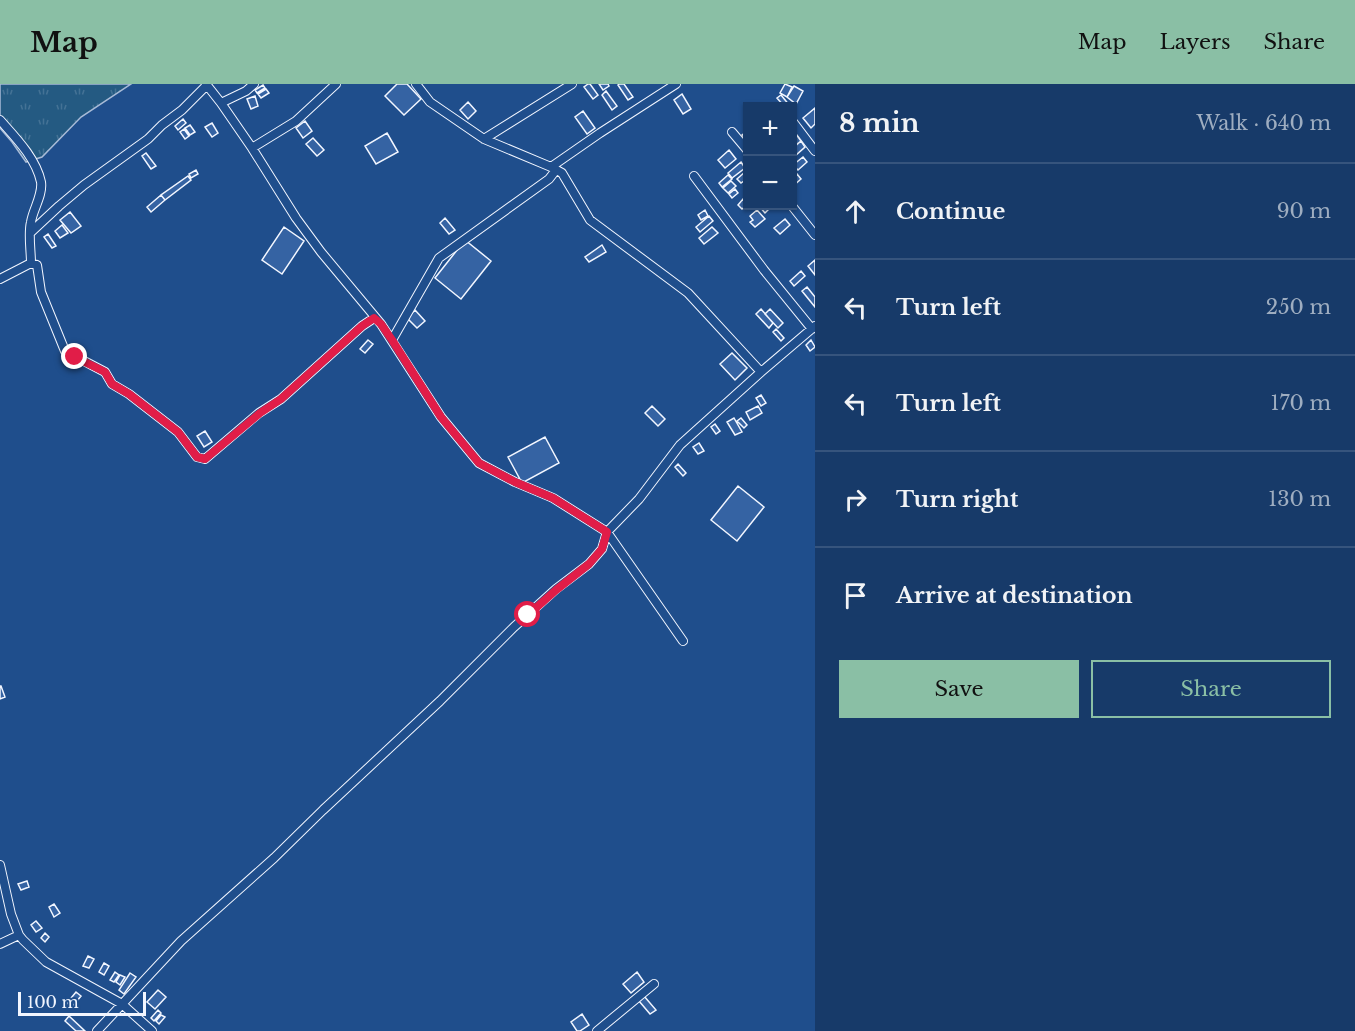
<!DOCTYPE html>
<html lang="en">
<head>
<meta charset="utf-8">
<style>
  :root { --surface:#173a69; --page:#244571; --text:#f1f3f6; --muted:#9eadc0; --line:#36547d; --accent:#8abfa5 }
  body { margin:0; font-family:"Libre Baskerville",serif; background:var(--page); color:var(--text) }
  .controls { position:absolute; right:18px; top:18px; display:grid; overflow:hidden; border-radius:0px; box-shadow:0 2px 4px #0004 }
  .controls button { width:54px; height:54px; display:grid; place-items:center; padding:0; border:0; border-bottom:2px solid var(--line); background:var(--surface); color:var(--text); font:30px sans-serif }
  .scale { position:absolute; left:18px; bottom:15px; width:128px; box-sizing:border-box; padding-left:6px; border:3px solid #f2f6ff; border-top:0; font-size:16px; line-height:21px; white-space:nowrap; color:#f2f6ff; -webkit-text-stroke:4px #1f4e8c; paint-order:stroke }
  .stop { position:absolute; width:18px; height:18px; margin:-14px; border:4px solid #e11d48; border-radius:50%; background:#fff }
  .stop.end { background:#e11d48; border-color:#fff; box-shadow:0 2px 6px #0008 }
  .list { margin:0; padding:0; list-style:none }
  h2 { display:flex; justify-content:space-between; align-items:center; height:78px; margin:0; padding:0 24px; font-size:26px }
  h2 small { font-size:20px; font-weight:400; color:var(--muted) }
  .list li { display:grid; grid-template-columns:39px 1fr auto; gap:18px; align-items:center; box-sizing:border-box; height:96px; padding:0 24px; border-top:2px solid var(--line) }
  .list b { display:block; font-size:22px; white-space:nowrap }
  .list em { font-size:20px; font-style:normal; color:var(--muted) }
  .actions { display:flex; gap:12px; padding:18px 24px }
  .actions a { flex:1; padding:14px 0; border:2px solid var(--accent); border-radius:0px; text-align:center; font-size:21px; color:var(--accent) }
  .actions .main { background:var(--accent); color:#111 }
  .icon { flex:none; width:33px; height:33px; fill:none; stroke:currentColor; stroke-width:2; stroke-linecap:round; stroke-linejoin:round }
  .map { position:relative; flex:none; width:815px; height:947px; overflow:hidden }
  header { display:flex; align-items:center; gap:36px; box-sizing:border-box; height:84px; padding:0 30px; background:var(--accent); color:#111 }
  header strong { font-size:28px }
  nav { display:flex; gap:33px; margin-inline-start:auto; font-size:21px }
  main { display:flex }
  aside { flex:1; background:var(--surface) }
  .map>svg:first-child { display:block }
</style>
</head>
<body>
<header>
<strong>Map</strong>
<nav><a>Map</a><a>Layers</a><a>Share</a></nav>
</header>
<main>
<div class="map">
<svg width="815" height="947" viewBox="0 0 815 947">
  <defs>
    <pattern id="grass-tufts" width="24" height="20" patternUnits="userSpaceOnUse" patternTransform="scale(1.5)"><rect width="24" height="20" fill="#245a82"/><path d="M3 7l-1-3M5 7V3M7 7l1-3M15 17l-1-3M17 17v-4M19 17l1-3" fill="none" stroke="#447295"/></pattern>
  </defs>
  <rect width="100%" height="100%" fill="#1f4e8c"/>
  <path fill="url(#grass-tufts)" stroke="#a8bbd7" stroke-width="1.5" d="M0,0H131L81,33L42,73L26,78L12,58L0,44Z"/>
  <path fill="#3563a3" stroke="#f2f6ff" stroke-width="1.5" d="M397,0H407L421,15L404,31L385,12Z
    M588,0H590L598,11L593,15L584,3Z
    M599,0H608L609,2L603,6Z
    M619,0H624L633,13L628,16L618,1Z
    M785,0L792,3L787,13L780,9Z
    M263,1L265,4L257,9L255,6Z
    M794,2L803,7L796,20L787,13Z
    M266,5L269,9L261,14L258,10Z
    M606,7L617,22L612,26L602,11Z
    M682,10L691,25L683,30L674,16Z
    M781,11L790,22H784L777,14Z
    M255,12L258,22L251,25L247,15Z
    M468,18L476,27L468,35L460,26Z
    M815,24V40L811,44L803,34Z
    M583,27L595,44L587,50L575,33Z
    M183,35L186,39L178,46L175,42Z
    M305,37L312,47L303,54L296,44Z
    M212,39L218,49L212,53L205,43Z
    M190,41L195,48L190,51L185,44Z
    M184,45L189,52L185,55L180,48Z
    M748,46V58L742,51Z
    M387,49L398,68L376,80L365,62Z
    M796,50L801,57L797,60L792,55V53Z
    M313,54L324,66L317,72L306,60Z
    M801,57L805,63L796,71L792,65Z
    M729,66L736,75L725,84L718,76Z
    M146,69L156,82L151,85L142,72Z
    M803,73L807,78L798,86L793,81Z
    M741,78L745,84L732,94L728,89Z
    M196,86L198,90L191,94L189,90Z
    M745,88L748,94L741,99L737,95Z
    M797,90L801,95L792,103V94Z
    M728,91L732,95L722,103L719,99Z
    M188,92L191,96L165,116L161,111Z
    M731,97L736,102L728,109L723,104Z
    M735,105L738,109L732,114L729,110Z
    M161,111L165,116L151,128L147,123Z
    M743,115L748,120L742,125L738,121Z
    M759,122H772L765,129Z
    M705,126L708,132L701,136L698,131Z
    M757,126L765,135L755,143L750,138L753,136L750,132Z
    M70,128L81,142L71,149L60,136Z
    M709,132L713,137L700,148L696,143Z
    M445,134L455,146L449,150L440,139Z
    M785,135L790,141L780,150L774,144Z
    M62,141L68,149L60,154L55,147Z
    M284,143L304,157L282,190L262,176Z
    M712,143L718,149L704,160L699,154Z
    M48,150L56,162L52,164L44,153Z
    M465,156L491,177L461,215L435,194Z
    M602,161L606,168L589,178L585,173Z
    M815,176V191L808,182Z
    M801,187L805,192L794,202L790,197Z
    M807,203L815,213V223L802,207Z
    M761,225L773,239L769,244L756,230Z
    M770,225L783,239L778,244L765,230Z
    M415,226L425,237L417,244L407,234Z
    M776,245L784,254L781,257L773,248Z
    M368,256L373,260L365,269L360,265Z
    M811,256L815,263L810,267L806,261Z
    M732,269L747,284L735,296L720,280Z
    M761,311L766,319L761,322L756,314Z
    M652,322L665,335L658,342L645,329Z
    M758,322L762,329L750,336L746,328Z
    M734,334L742,348L735,351L727,338Z
    M741,334L747,341L744,344L737,337Z
    M715,340L720,347L716,350L711,343Z
    M205,347L212,358L204,363L197,352Z
    M545,353L559,379L522,399L508,373Z
    M699,359L704,367L698,370L693,363Z
    M678,380L686,389L683,392L675,383Z
    M738,402L764,423L737,457L711,436Z
    M0,602H1L5,613L0,615Z
    M27,797L29,803L21,806L18,800Z
    M54,820L60,829L54,833L49,823Z
    M36,837L42,844L36,848L31,841Z
    M45,849L49,853L45,858L41,854Z
    M88,872L94,875L89,884L83,882Z
    M104,879L109,882L104,891L99,888Z
    M115,888L119,891L114,898L110,896Z
    M637,888L644,898L631,909L623,900Z
    M130,889L136,893L124,910L119,906Z
    M120,891L125,893L120,901L116,898Z
    M158,906L166,913L155,925L147,918Z
    M76,908L81,912L72,923L67,919Z
    M644,912L656,926L650,930L639,917Z
    M158,926L161,929L154,937L151,934Z
    M582,930L589,941L580,947H577L571,938Z
    M161,931L165,933L159,940L156,937Z
    M69,932L85,947H76L65,937Z"/>
  <g fill="none" stroke-linecap="round" stroke-linejoin="round">
    <g stroke="#f2f6ff" stroke-width="10">
      <path id="street" d="M206,0L221,19L252,64L296,134L321,168L381,240L441,333L479,379L515,398L553,414L607,448L683,557
        M416,0L430,18L484,55L551,83L562,89L590,136L688,209L761,288
        M221,19L246,7L254,0
        M0,36C15,53 36,74 41,98C43,111 33,125 31,138C28,149 31,167 31,179L0,195
        M793,38L815,67
        M732,48L748,67
        M484,55L572,0
        M252,64L296,37L336,0
        M551,83L600,49L676,0
        M694,92L764,186L812,245
        M792,122L815,151
        M30,149L59,122L84,101L148,55L162,41L182,26L207,1
        M31,179L37,181L41,208L65,267L105,288L112,300L129,310L178,348L197,373L205,375L259,329L281,315L362,242L374,234
        M392,256L439,174L549,95L556,86
        M0,781L11,830L19,851L23,856L46,878L122,920L152,947
        M0,860L19,851
        M97,947L181,857L274,774L323,726L440,617L514,543L556,505L589,480L602,465L607,448L639,415L680,361L761,288L815,242
        M597,947L654,900"/>
    </g>
    <use href="#street" stroke="#1f4e8c" stroke-width="8"/>
  </g>
  <g fill="none" stroke-linecap="round" stroke-linejoin="round">
    <path stroke="#e11d48" stroke-width="8" d="M75,273L105,288L112,300L129,310L178,348L197,373L205,375L260,329L281,315L362,242L374,234L381,240L392,256L441,333L479,379L515,398L553,414L607,448L602,465L589,480L556,506L528,531"/>
  </g>
</svg>
<div class="controls">
<button>+</button>
<button>−</button>
</div>
<div class="scale">100 m</div>
<div class="stop" style="left:528px;top:531px"></div>
<div class="stop end" style="left:75px;top:273px"></div>
</div>
<aside>
<h2>8 min<small>Walk · 640 m</small></h2>
<ul class="list">
<li><svg class="icon" aria-label="ahead" viewBox="0 0 24 24"><path d="M12 20V5M6 11l6-6 6 6"/></svg><div><b>Continue</b></div><em>90 m</em></li>
<li><svg class="icon" aria-label="left" viewBox="0 0 24 24"><path d="M17 20v-9H6M10 6l-5 5 5 5"/></svg><div><b>Turn left</b></div><em>250 m</em></li>
<li><svg class="icon" aria-label="left" viewBox="0 0 24 24"><path d="M17 20v-9H6M10 6l-5 5 5 5"/></svg><div><b>Turn left</b></div><em>170 m</em></li>
<li><svg class="icon" aria-label="right" viewBox="0 0 24 24"><path d="M7 20v-9h11M14 6l5 5-5 5"/></svg><div><b>Turn right</b></div><em>130 m</em></li>
<li><svg class="icon" aria-label="arrive" viewBox="0 0 24 24"><path d="M6 21V4h12l-3 4 3 4H6"/></svg><div><b>Arrive at destination</b></div></li>
</ul>
<div class="actions"><a class="main">Save</a><a>Share</a></div>
</aside>
</main>
</body>
</html>
